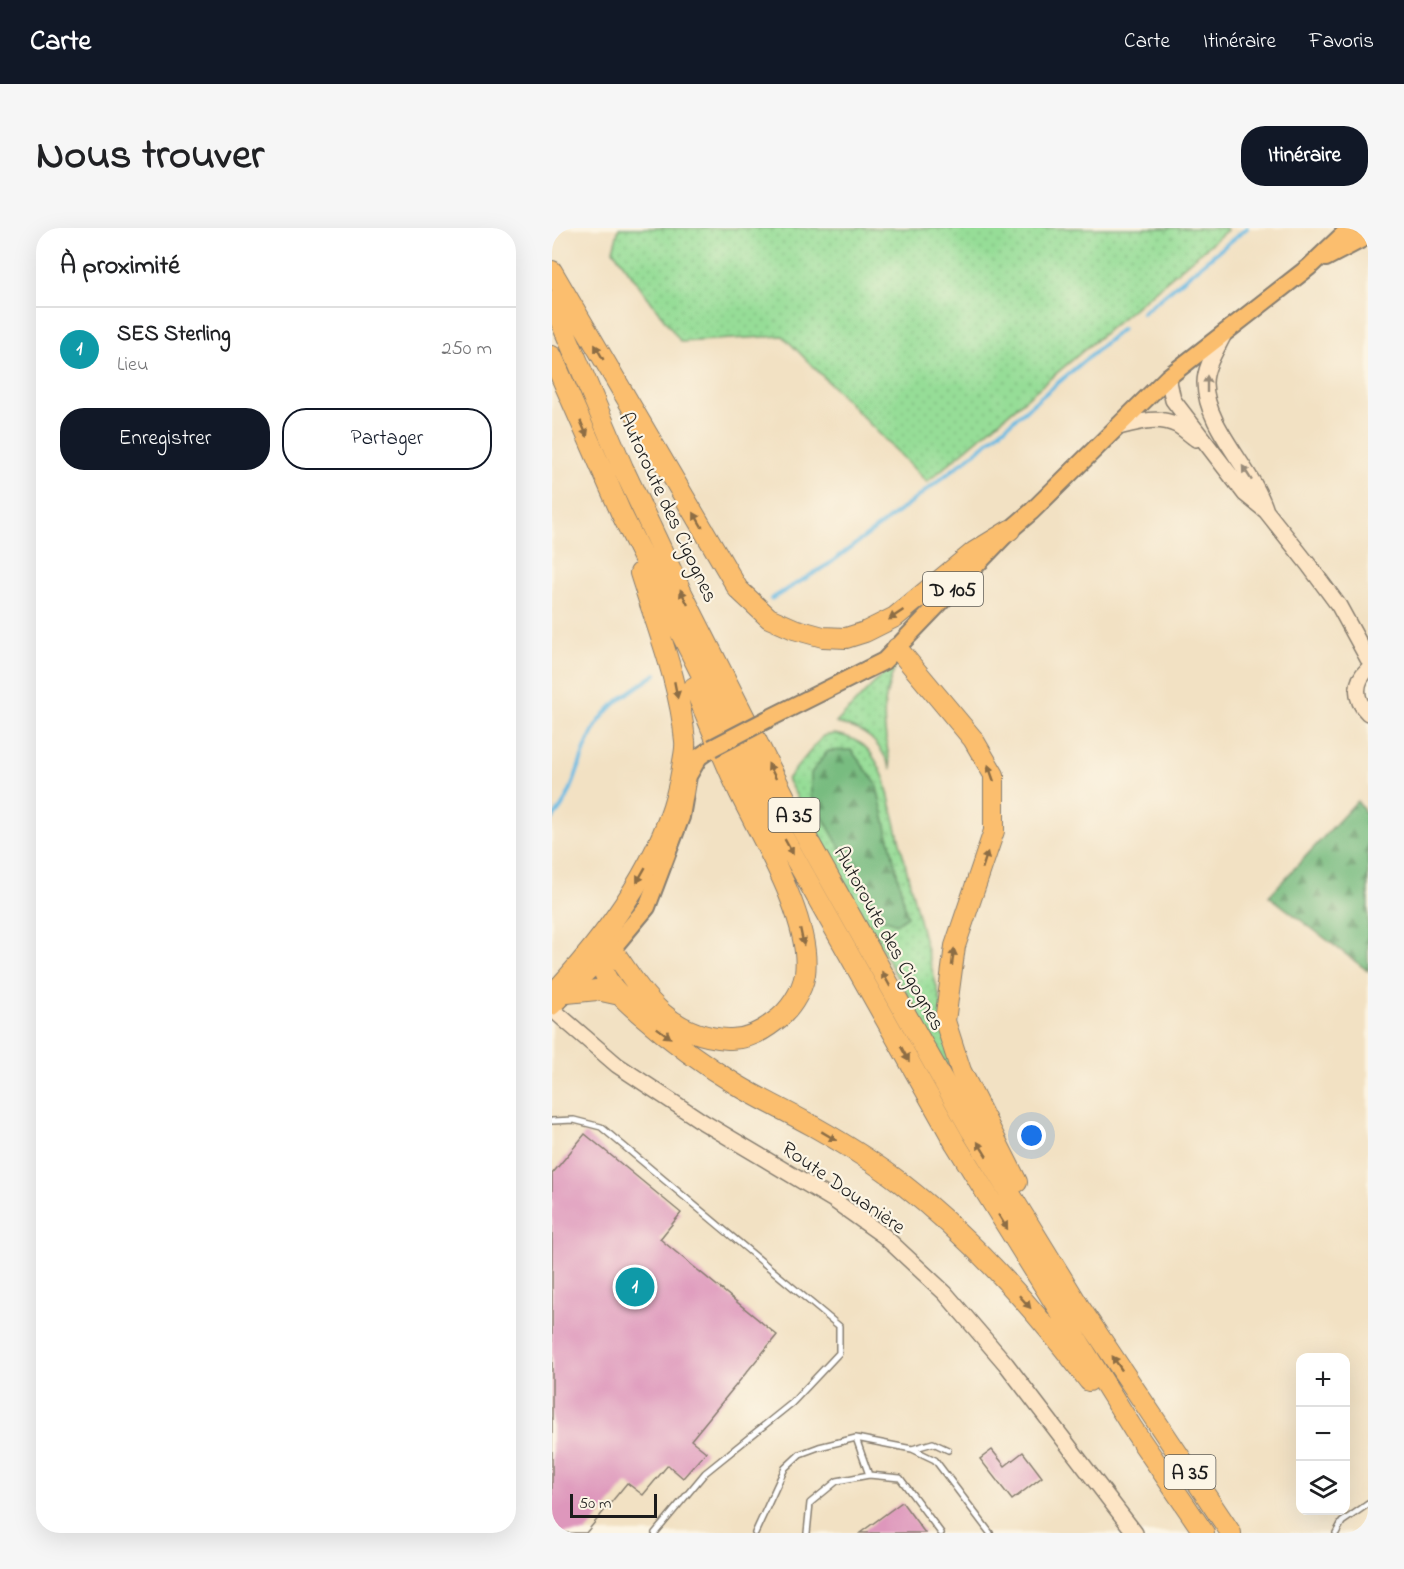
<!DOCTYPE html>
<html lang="fr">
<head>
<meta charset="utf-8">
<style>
  :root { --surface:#fff; --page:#f6f6f6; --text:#202124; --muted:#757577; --line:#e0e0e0; --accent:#111827 }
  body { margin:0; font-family:"Indie Flower",sans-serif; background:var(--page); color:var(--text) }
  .controls { position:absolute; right:18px; bottom:18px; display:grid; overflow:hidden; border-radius:12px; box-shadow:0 6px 24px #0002 }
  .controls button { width:54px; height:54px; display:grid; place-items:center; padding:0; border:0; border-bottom:2px solid var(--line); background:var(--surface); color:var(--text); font:30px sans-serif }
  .scale { position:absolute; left:18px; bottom:15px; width:87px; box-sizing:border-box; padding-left:6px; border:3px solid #1c1c1c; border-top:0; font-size:16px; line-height:21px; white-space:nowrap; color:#1c1c1c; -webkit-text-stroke:4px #fcf5e5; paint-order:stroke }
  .you { position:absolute; left:480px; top:908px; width:21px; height:21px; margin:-15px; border:4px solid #fff; border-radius:50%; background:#1a73e8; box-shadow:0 0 0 9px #1a73e833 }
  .badge { display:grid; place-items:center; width:39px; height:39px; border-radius:50%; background:var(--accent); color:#fff; font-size:20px; font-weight:700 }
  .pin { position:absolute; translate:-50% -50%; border:3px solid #fff; box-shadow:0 2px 6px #0006 }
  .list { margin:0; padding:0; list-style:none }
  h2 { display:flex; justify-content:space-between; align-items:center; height:78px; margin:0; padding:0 24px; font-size:26px }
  h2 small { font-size:20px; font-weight:400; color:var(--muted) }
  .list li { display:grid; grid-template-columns:39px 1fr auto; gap:18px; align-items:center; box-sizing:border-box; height:84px; padding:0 24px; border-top:2px solid var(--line) }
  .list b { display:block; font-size:22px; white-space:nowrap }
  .list p { margin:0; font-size:20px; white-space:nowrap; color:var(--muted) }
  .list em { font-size:20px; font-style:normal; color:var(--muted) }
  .actions { display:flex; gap:12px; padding:18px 24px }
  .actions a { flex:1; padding:14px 0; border:2px solid var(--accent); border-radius:24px; text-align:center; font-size:21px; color:var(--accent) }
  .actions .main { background:var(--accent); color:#fff }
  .icon { flex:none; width:33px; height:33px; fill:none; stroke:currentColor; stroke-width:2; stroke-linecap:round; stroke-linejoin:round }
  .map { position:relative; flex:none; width:816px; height:1305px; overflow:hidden; border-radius:24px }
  header { display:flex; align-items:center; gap:36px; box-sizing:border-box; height:84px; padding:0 30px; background:var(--accent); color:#fff }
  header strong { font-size:28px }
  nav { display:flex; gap:33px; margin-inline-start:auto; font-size:21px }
  .intro { display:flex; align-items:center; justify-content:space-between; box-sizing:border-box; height:144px; padding:0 36px }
  h1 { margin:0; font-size:42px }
  .button { padding:15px 27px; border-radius:24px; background:var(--accent); color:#fff; font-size:21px; font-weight:700 }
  main { display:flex; gap:36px; padding:0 36px }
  aside { flex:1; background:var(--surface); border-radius:24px; box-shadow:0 6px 24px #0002 }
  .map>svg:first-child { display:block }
</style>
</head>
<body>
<header>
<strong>Carte</strong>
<nav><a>Carte</a><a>Itinéraire</a><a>Favoris</a></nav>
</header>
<div class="intro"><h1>Nous trouver</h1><a class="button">Itinéraire</a></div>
<main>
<aside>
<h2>À proximité<small></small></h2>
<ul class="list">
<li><span class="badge" style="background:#0f9aa8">1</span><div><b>SES Sterling</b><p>Lieu</p></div><em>250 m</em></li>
</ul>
<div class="actions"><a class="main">Enregistrer</a><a>Partager</a></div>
</aside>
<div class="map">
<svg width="816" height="1305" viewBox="0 0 816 1305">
  <defs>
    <pattern id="grass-dots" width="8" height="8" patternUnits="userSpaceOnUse" patternTransform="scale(1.5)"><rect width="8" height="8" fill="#96dd97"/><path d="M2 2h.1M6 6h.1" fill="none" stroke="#81bd82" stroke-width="1.8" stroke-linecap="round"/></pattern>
    <pattern id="forest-firs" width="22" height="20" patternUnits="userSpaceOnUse" patternTransform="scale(1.5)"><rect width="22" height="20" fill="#78bc80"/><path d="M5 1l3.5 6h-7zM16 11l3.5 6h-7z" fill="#629868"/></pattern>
  </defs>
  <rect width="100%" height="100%" fill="#fcf5e5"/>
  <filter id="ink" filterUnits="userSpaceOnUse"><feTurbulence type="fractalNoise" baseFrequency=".0167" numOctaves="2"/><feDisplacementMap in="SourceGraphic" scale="12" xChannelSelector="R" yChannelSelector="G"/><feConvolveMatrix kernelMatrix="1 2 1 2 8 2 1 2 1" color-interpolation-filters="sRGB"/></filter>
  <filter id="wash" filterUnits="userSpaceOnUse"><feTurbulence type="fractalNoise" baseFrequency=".008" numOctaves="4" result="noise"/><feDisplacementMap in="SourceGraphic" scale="24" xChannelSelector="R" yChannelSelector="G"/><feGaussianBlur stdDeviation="1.35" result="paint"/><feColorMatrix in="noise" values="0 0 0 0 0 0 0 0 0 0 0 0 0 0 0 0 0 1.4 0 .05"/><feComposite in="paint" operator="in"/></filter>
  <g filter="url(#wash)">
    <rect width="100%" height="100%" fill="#f2e1c3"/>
    <path fill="url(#grass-dots)" stroke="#597c5a" stroke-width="1.5" d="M67,0H674L675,2L375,254L231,108L129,114L61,22Z
      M349,427C327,471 330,494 339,541C326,512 315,502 284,495Z
      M282,506C312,510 322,525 333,552C361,669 388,785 428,898L235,551L271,508Z"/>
    <path fill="url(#forest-firs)" stroke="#4a6c4e" stroke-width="1.5" d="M299,522L324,555L355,688L344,696L327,689L259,568V545L276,523Z
      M805,573L816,588V743L717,668Z"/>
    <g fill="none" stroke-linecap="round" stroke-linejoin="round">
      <path stroke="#68bae3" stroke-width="4" d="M590,85L695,0
        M219,371L277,336L362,272L425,223L570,101
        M0,591C25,565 26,527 44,498C58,475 82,461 104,446"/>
    </g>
    <g id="blocks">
      <path fill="#de97bc" d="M33,906L129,985L108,1011L225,1107L139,1212L154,1224L131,1250L116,1237L91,1267L75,1255L34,1305H0V946Z
        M440,1222L453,1238L471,1224L490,1249L460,1272L428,1231Z
        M350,1274L373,1305H308Z"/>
    </g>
  </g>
  <g filter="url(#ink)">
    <use href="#blocks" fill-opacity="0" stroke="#877e70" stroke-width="1.5"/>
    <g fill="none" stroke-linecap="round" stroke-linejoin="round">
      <g stroke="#877e70" stroke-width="8">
        <path id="lane" d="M0,893L22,892L49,899L287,1098V1125L240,1175L153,1245L103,1305
          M304,1210L317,1247
          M360,1221L383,1232L438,1305
          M203,1305L233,1240L248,1226L267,1219L304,1210L360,1221L381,1215L396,1222
          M255,1305L258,1275L285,1253L317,1247L348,1250L389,1305
          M784,1305L790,1294L816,1276"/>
      </g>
      <g stroke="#877e70" stroke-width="18">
        <path id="secondary" d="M673,104C666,119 653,138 653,155C654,201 701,240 714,283
          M616,149L621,172L693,266L714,283L756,336L787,378L816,431
          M563,200C583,195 605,187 625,197C631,200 638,207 644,211
          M816,441C802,454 802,471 816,485
          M0,781L65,837L151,894L280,971L332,1008L393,1065L454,1136L583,1305"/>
      </g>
      <g stroke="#877e70" stroke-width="20">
        <path id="primary" d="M774,30L816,8
          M216,491L332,433L458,302L479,284L616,149L757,39L798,0
          M0,779L60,721L95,679L129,589L136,548L147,529L160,520"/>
      </g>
      <g stroke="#877e70" stroke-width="22">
        <path id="highway" d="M0,43L186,361L217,390L242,401L271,409L294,410L313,404L343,389L422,324L458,302
          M0,73L71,240L130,365L243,589L419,902L527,1078L679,1305
          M0,128L69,285L226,600L403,915L581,1201L652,1305
          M345,420L421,511L442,547V603L403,718L393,793L409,843L465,954
          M60,721C91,766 115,808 176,811C194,812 208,805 222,794C237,784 250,764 253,746C260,692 210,612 187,564C171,530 157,494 142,459
          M50,729C50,737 51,744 55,751C63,764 75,774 86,784C117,811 150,836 185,857C210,872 236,884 261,898C291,915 322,934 349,955C421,1011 482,1080 537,1153
          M15,765L45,762L68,767
          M0,767C56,706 117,624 130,540C131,531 134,522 133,513C128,456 105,400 88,345"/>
      </g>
      <use href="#lane" stroke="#fff" stroke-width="5"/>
      <use href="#secondary" stroke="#fde5c5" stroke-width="15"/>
      <use href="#primary" stroke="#fbbe6e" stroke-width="16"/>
      <use href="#highway" stroke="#fbbe6e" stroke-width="20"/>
      <g stroke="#877e70" stroke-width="20" stroke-linecap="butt">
        <path id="primary-bridge" d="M160,520L216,491"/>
      </g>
      <use href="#primary-bridge" stroke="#fbbe6e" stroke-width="16"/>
    </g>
    <defs><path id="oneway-solid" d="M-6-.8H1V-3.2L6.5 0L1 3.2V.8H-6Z" transform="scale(1.5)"/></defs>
    <g fill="#8c6d45">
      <use href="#oneway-solid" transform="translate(47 124) rotate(-120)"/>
      <use href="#oneway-solid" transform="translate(32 201) rotate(67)"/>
      <use href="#oneway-solid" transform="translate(146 292) rotate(-120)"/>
      <use href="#oneway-solid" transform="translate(132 369) rotate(-116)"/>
      <use href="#oneway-solid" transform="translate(344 387) rotate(146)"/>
      <use href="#oneway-solid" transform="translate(124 462) rotate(79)"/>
      <use href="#oneway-solid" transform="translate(220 543) rotate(-117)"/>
      <use href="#oneway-solid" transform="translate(439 545) rotate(-109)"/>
      <use href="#oneway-solid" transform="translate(237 619) rotate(61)"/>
      <use href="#oneway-solid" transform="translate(433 632) rotate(-72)"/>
      <use href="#oneway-solid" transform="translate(89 647) rotate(120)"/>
      <use href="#oneway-solid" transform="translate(250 709) rotate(78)"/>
      <use href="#oneway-solid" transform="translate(401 729) rotate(-83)"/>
      <use href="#oneway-solid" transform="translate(334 751) rotate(-119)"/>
      <use href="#oneway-solid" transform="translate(112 805) rotate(37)"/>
      <use href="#oneway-solid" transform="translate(353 826) rotate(61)"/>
      <use href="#oneway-solid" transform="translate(277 908) rotate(31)"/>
      <use href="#oneway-solid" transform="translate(430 921) rotate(-122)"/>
      <use href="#oneway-solid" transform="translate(451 994) rotate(58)"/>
      <use href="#oneway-solid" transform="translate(473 1074) rotate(48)"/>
      <use href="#oneway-solid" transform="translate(565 1135) rotate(-124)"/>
    </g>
    <g fill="#988b79">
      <use href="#oneway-solid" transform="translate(655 156) rotate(-90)"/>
      <use href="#oneway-solid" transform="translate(695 245) rotate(-123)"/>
    </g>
  </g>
  <g text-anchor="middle" stroke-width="4.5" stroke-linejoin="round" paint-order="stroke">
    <g fill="#fcf5e5" stroke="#5f5d58" stroke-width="1.5">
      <rect x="371" y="344" width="60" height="34" rx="4.5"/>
      <rect x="216.5" y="570" width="51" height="34" rx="4.5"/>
      <rect x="612.5" y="1227" width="51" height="34" rx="4.5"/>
    </g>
    <g font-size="20" font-weight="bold" fill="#1c1c1c">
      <text x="401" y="368">D 105</text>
      <text x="242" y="594">A 35</text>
      <text x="638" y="1251">A 35</text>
    </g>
    <g font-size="21" fill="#1c1c1c" stroke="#fcf5e5">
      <text transform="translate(117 279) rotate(65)" y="7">Autoroute des Cigognes</text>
      <text transform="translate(338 710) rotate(61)" y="7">Autoroute des Cigognes</text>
      <text transform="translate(292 959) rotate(35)" y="7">Route Douanière</text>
    </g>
  </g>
</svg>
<div class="controls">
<button>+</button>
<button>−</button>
<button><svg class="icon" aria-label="layers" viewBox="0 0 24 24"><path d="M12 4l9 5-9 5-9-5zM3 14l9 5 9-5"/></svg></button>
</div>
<div class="scale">50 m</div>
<div class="you"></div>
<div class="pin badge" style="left:83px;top:1059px;background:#0f9aa8">1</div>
</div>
</main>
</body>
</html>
